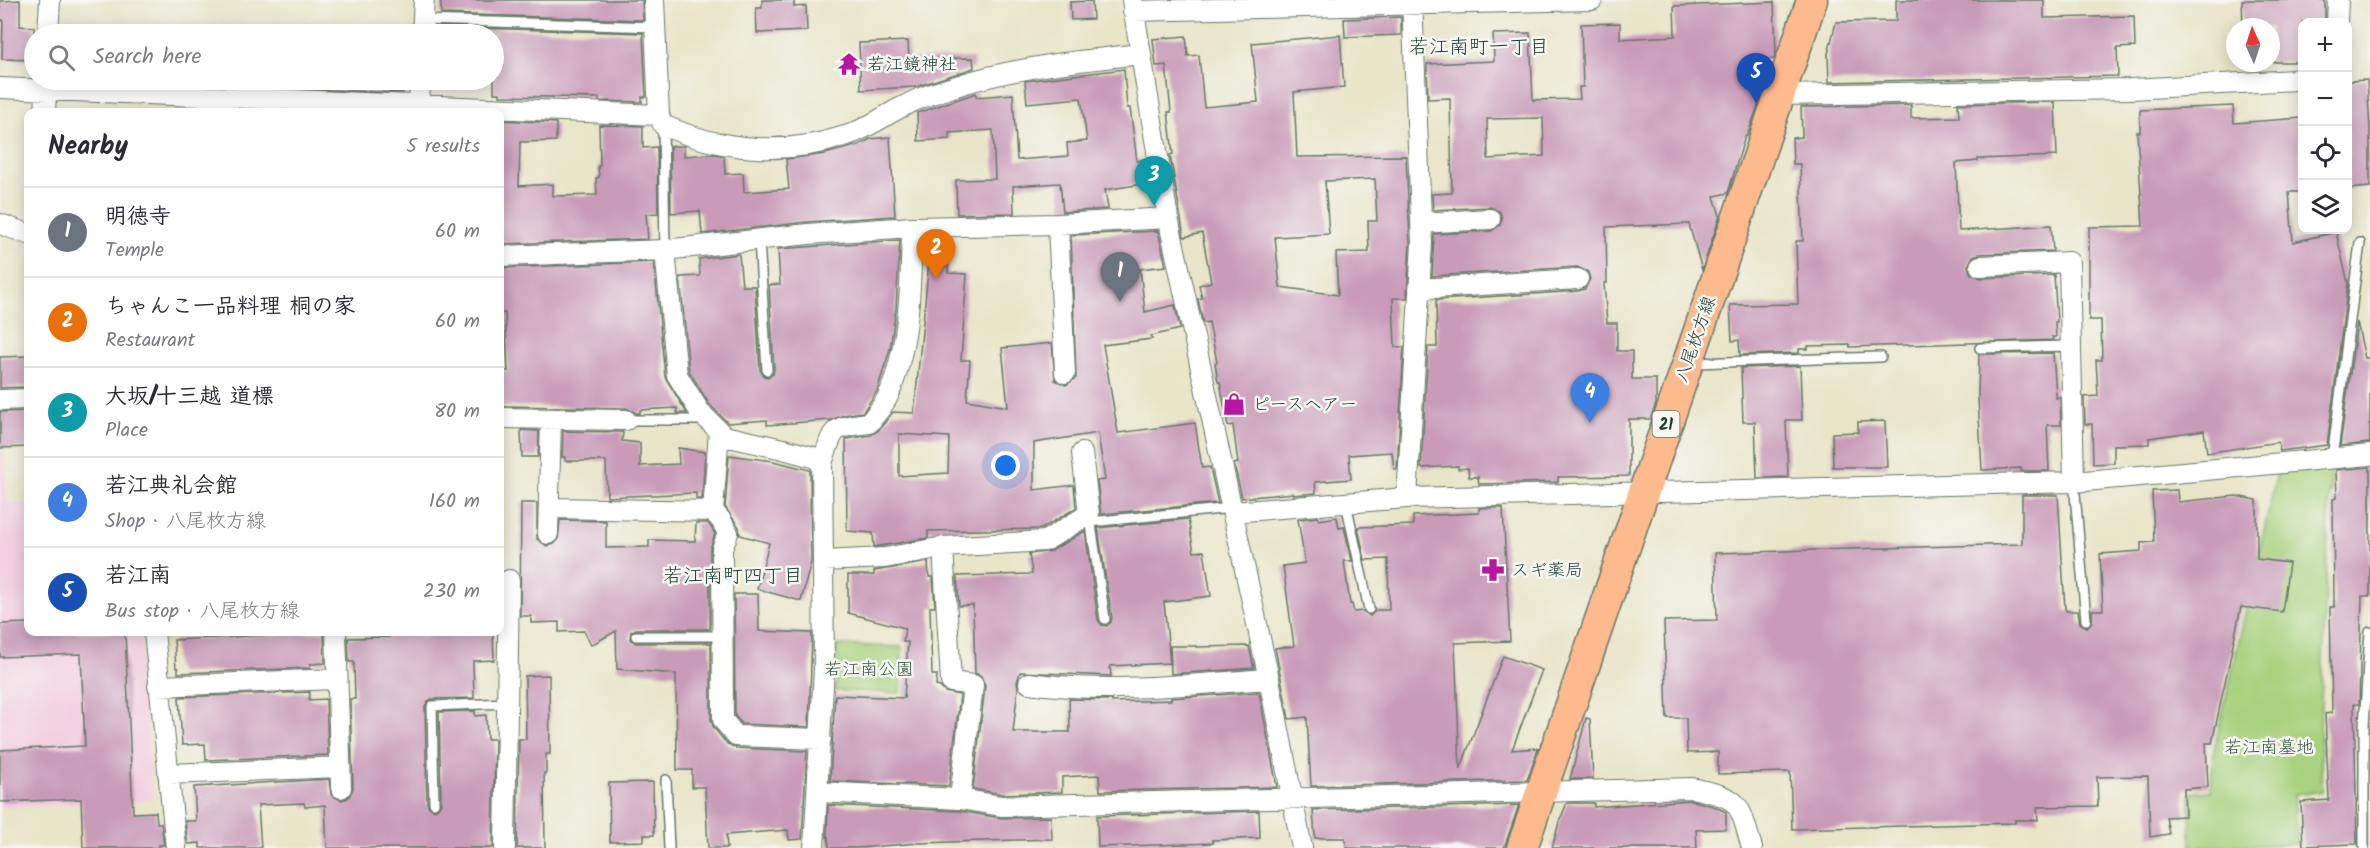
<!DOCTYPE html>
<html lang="en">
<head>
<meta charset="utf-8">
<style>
  :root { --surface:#fff; --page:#f2f2f3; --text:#2b2b33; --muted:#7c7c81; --line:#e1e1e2; --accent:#db2777 }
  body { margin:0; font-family:Kalam,"Klee One",sans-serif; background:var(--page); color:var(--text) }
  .controls { position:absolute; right:18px; top:18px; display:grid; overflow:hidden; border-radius:12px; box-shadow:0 3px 15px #0003 }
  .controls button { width:54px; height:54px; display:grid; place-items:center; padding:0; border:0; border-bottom:2px solid var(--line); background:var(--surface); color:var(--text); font:30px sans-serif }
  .compass { position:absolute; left:2226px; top:18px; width:54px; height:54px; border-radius:50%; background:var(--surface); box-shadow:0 3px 15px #0003; rotate:357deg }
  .you { position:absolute; left:1006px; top:466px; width:21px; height:21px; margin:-15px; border:4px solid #fff; border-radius:50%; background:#1a73e8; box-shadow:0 0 0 9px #1a73e833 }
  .badge { display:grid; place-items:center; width:39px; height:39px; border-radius:50%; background:var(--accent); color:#fff; font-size:20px; font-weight:700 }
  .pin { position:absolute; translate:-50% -50px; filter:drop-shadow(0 2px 3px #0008) }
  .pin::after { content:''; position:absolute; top:32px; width:21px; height:18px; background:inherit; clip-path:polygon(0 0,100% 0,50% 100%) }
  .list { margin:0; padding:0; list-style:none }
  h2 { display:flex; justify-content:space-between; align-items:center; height:78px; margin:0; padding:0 24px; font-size:26px }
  h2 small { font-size:20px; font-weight:400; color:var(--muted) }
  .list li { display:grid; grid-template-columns:39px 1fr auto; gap:18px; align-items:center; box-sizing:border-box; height:90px; padding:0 24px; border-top:2px solid var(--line) }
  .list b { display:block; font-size:22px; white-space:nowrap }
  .list p { margin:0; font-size:20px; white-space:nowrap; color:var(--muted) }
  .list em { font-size:20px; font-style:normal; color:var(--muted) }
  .icon { flex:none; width:33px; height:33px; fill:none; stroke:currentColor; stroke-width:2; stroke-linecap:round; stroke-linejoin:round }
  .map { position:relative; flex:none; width:2370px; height:848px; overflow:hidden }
  .search { position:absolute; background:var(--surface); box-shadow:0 3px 15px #0003; left:24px; top:24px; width:480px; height:66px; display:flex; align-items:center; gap:15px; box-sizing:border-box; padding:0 21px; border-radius:33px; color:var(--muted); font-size:22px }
  .panel { position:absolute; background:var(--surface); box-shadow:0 3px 15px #0003; left:24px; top:108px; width:480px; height:528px; border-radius:12px }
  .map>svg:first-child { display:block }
</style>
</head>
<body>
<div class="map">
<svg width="2370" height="848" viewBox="0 0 2370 848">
  <rect width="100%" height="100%" fill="#f6f6f2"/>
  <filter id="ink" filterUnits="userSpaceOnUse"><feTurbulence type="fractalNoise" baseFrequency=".0167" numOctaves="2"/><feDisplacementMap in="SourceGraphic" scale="12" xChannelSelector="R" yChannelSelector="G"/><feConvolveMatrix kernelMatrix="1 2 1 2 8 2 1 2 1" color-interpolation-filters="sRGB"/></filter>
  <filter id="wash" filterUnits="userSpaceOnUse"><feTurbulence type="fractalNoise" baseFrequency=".008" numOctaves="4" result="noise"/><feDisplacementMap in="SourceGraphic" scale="24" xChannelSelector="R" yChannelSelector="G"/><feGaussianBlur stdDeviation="1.35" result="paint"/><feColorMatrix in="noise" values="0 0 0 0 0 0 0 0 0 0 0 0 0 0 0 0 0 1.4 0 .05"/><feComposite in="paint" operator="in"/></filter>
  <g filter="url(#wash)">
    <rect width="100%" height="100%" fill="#e9e5c9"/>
    <path fill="#f2cfe1" d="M0,452H3L8,503H28V632H141L153,800L0,808Z"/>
    <path fill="#a8d27e" stroke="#648859" stroke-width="1.5" d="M2331,466L2320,727L2322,791L2294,794L2297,844L2191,848L2190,793L2211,791L2214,750L2278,469Z
      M837,645L902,647L900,693L835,691Z"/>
    <g id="blocks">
      <path fill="#c99bb9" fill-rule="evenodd" d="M20,0V26L34,27V60L2,59L3,20H0V1Z
        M441,0H642L643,20L441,14Z
        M762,0H794V7L806,6L807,31L757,33L756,8H762Z
        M1896,0H2044V18L2134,16L2135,47L2117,48L2118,76L1829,82L1828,54L1836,22L1896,21Z
        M2242,0H2325V22H2302V62H2271V27H2243Z
        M1092,1L1093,19L1071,20L1070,2Z
        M1774,2L1776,52L1774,59H1760L1761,97L1747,136H1745L1728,193L1714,196L1720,216L1702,270L1689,224L1606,227L1607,283H1604L1607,323H1617V351H1632V379H1656V404L1650,419H1629V476L1558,477V482L1479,484L1478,477H1469L1468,468L1458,469V466L1421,468L1428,347H1437L1436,300L1579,291L1585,289L1590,279L1588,272L1577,267L1432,276L1434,234L1491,231L1500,225L1502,219L1500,212L1490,207L1433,210L1432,194L1452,193L1450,98L1428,99L1427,64L1494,61L1493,34L1530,33L1533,100L1580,99L1579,87H1583L1581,24L1620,23V39L1675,36L1674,6ZM1543,118L1544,156L1488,159L1487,119Z
        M1401,17V35L1345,37L1344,19Z
        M441,27L643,33L646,97H642V102L599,101V98L500,96V93H494V34H441Z
        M1340,35L1344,87L1294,92L1297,157L1406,156L1410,243L1407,298H1393L1395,347H1404L1397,469H1394L1392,452L1349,455L1351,479L1315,482L1316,493L1293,495V493L1242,498L1234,464L1238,463L1233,425L1228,426L1220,382H1218L1215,363L1217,362L1209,322L1203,323L1198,299L1202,298L1199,285L1211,282L1202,233L1184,237L1170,155L1173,154L1168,112H1171L1166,65L1156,66L1153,39L1186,36L1188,56L1199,55L1204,107L1258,102L1252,43ZM1375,179L1377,221H1368L1369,252L1336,253L1338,295L1280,287L1275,237L1329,234L1325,181Z
        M908,41L909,59L973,58L974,68L915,87L861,90L859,43Z
        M1124,69L1127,108H1130L1137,161L1146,159L1150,183L1105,190L1108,209L1063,212L1060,183L1013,186L1014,213L957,214L956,180L995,179L993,130L949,133L950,139L918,141L917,113L976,93V97L1013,94L1017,160L1068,156L1067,143L1087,141L1081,98L1027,103L1025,81Z
        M308,80H403V93L307,89Z
        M2367,80L2370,129V187L2348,189V81Z
        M2055,102L2057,156L1978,159V161L1956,163L1959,231L2051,225L2053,251L1979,254L1973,256L1968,266L1970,273L1981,278L2054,275L2057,322H2055L2056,337H2052L2053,340L1850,347V345L1808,346V349H1799V353L1740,355L1739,340L1732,341L1730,305L1798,304L1796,241H1803L1800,164H1793L1792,138L1802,137L1801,107L1911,105V118L1959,117L1958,104Z
        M2233,106L2234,123L2302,118V192H2289L2293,242L2336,232L2348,283L2327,445L2280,451L2278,442L2207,453L2204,430L2149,438V444L2114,445V463L2093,464L2092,424H2085L2084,397L2098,396L2096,360H2102L2101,320H2089V227L2143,226L2137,132H2140V110Z
        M500,120L556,123V141L520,142L519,186L553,184V196L597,195L596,178L599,177L598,166H600L599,125L643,126V148L657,147L658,213L646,214L648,239L500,244Z
        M890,137L895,216L807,222L702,234L700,211L671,213L670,146H684V156L715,154L724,156L725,174L743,173L744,192L789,189L786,159L825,154L859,145L870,139Z
        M1158,231L1166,266L1140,269L1145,312L1175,305L1180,329L1151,336L1152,339L1103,345L1118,433L1195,423L1202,468L1210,467L1218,503L1101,514L1097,481L1105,480L1098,433L1034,443V490L1074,485L1076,508L1041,529L928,531V538L874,547L873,533L847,531L846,439L871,435L878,431L893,412L914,413L929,261L923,259L924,240L949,241L948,273L967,274L961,360H970L967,400L1008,407L1002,348L1052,343L1055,380L1066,385L1076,378L1071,235ZM899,434L949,437L948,473L899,476Z
        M900,240L896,309L890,349L877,391L863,412L844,415L831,420L767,425V420L728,423L709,404L689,371L680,277L700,276L699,259L739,254L742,286H755L760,370L764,376L768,377L773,374L774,370L769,285L780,284L778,249Z
        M654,262L665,377L687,413H677V408L640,410V413H636L626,408L500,406V371H508L505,313H500V268Z
        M2357,322L2365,358H2370V443L2340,446Z
        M2053,353L2056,395V398L2060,397L2061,425H2047L2049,471H2021V468L1982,470L1978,398L1979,354Z
        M28,356V387L0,388V357Z
        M1800,366L1802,420H1786L1788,477L1757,478L1755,422H1743L1741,368Z
        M28,411V447L0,448V412Z
        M1885,421L1887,467H1833L1832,433L1858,432V422Z
        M521,430L539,431L538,457H522Z
        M563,431L623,432L622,441L640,443V466L679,464L678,448L705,452L702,499H696V493L607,497L606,461H565V457H562Z
        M729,455L773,461L810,470L811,562L801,601L757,589L769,543L740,535L739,527L725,507Z
        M2370,467V596H2362L2359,704H2354L2357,844L2303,846L2301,802L2329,800L2325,714L2332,713L2330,607H2334L2333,499L2337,498L2336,470Z
        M2177,490L2178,502L2236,496L2257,500V559L2289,563L2282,612L2241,607L2212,743H2206L2208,787L2184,789L2185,816L2166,817L2169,834L2150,837L2148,776L2097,777L2098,806L2037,807L2038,820H2015V823L1792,829L1790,772L1718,774V752L1687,753L1686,718H1667L1664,621L1717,620L1715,553L2022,544V495H2058L2065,608L2066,611H2078L2080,623L2087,627L2092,622V610H2103L2100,554L2141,551V543L2154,542L2152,491Z
        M521,503H537V539L547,546L554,544L558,540L560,520L606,521V548L649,547V540L695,541L696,523H708L711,527L715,534L710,549V629H636L631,632L630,639L636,643H711V720L714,728L727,744L736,748L807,751L802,839L789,840L788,830L726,835L727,848H708L705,787H692V770H677L676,674L617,669L616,631L591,645L584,631L559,632V622L531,623V616H520Z
        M1479,508H1503L1510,641L1455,643L1460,770L1503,656L1542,670L1512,750L1538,748L1527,780L1311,786L1307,717L1289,719L1275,648L1294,646L1283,566L1305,563L1298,519L1318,517L1319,520L1337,517L1339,528L1344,527L1352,561H1344L1350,604H1352L1354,612L1363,611L1370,616L1376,610H1389L1388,559L1365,560L1358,527L1413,525V516L1479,513Z
        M1188,519L1194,552L1204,551L1211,596L1164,602L1170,663L1110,666L1111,676L1020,672L1017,682L1018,688L1013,732H1070L1069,699L1112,700V702L1171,700V698L1259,692L1277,787L1100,791L1099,775L1062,777V792L1002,794L973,789L985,686L981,676L975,673L973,605L959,606L957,576L1032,574L1029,554L1051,551L1085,531L1098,620L1102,625L1107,626L1111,622L1112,618L1098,528Z
        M928,562L929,577H933L935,607H930L932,675H937L936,686L940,687L945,692L960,695L949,786L830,781L835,695L904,698L908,642H903L905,628L848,613V575H874V571Z
        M734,594H758L759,631L812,633L809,727L742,724L735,716Z
        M28,623V632H125L133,813L156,812L157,823H161L164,845H159V848H83L81,799L0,802V750L85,746L81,654L0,657V624Z
        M324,632L325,663L310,664V668L178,673V668H176L174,640Z
        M420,632L421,636L493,633L494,660L473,661L474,698L432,699L428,701L425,706L427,803L429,807L434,810L438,808L441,803L439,712L475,711V716L486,715L487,739H495L493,848H327L325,805L305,807L304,803L258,805L261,848H200V843L188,844L185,821H196L194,787L329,779L331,795L341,800L348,798L353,788L350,699H355L354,662H349L348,638L389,637V633Z
        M1170,646H1196V647L1249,646L1254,668L1171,674Z
        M549,675L550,754H546V773H544L545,848H517L519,739H526L525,676Z
        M310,692L309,700L326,699L328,755L206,760L205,744L182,745L179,697Z
        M1586,718L1590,719L1593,779H1570Z
        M653,782L654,835H644V841L610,842L609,783Z
        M1691,800L1716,807L1726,812V829L1696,830L1697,848H1552L1559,822L1567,803H1594V807Z
        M828,805L959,811L1001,818L1051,817L1052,839L919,843L857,848H829L828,837H827Z
        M1519,805L1504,848H1347L1345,838H1315L1313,810Z
        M1259,811L1260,838L1212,840L1213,843L1098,847L1097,816Z"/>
    </g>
  </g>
  <g filter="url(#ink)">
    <use href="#blocks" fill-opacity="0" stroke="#667868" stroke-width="1.5"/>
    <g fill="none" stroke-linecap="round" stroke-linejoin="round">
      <g stroke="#667868" stroke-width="12">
        <path id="service" d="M423,20L655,27
          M663,125L665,250
          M759,240L767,370
          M1980,348L2071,346
          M1694,363L1881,357
          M626,420H705
          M2332,458L2360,243
          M2074,482L2086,620
          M1346,503L1369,609
          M1090,518L1105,619
          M1090,522L1232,508
          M636,636H722
          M666,780L669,848
          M434,803L432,706L507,703
          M2364,848V726L2370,632"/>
      </g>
      <g stroke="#667868" stroke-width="22">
        <path id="minor" d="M654,0L659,115L663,125C721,151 784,156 845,136C866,130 886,114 906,105C920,97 937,92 953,87C1014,67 1077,61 1141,54
          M1132,0L1168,218L1269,679L1302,848
          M1133,11L1592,0
          M2337,22L2338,0
          M48,34L50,0
          M422,34L424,0
          M0,88L659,115
          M1779,95L2131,89L2295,80L2302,76
          M45,112L47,80
          M419,112L420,80
          M1421,223L1490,219
          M0,224L28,234
          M1058,224L1065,373
          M665,250L677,375L700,412L724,436L783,449L813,457L822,463L824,668L814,848
          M500,256L665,250L808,234L912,227L1058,224L1168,218
          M1980,266L2069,262L2074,482
          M1419,289L1578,279
          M0,400L28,399
          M500,418L626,420
          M822,463C835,426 830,428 869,423C876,414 886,403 890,392C910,340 911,282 912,227
          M1407,498L1422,243L1412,0
          M549,508L713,511L721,520L728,533L722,549L723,720L736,736L821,739
          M713,511L719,431
          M1233,512L1407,498L2074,482L2370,455
          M548,534L551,419
          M943,547L951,682L973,685L960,799
          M823,561L885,558L943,547L1045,541L1089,514L1082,453
          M154,632L176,848
          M336,632L341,788
          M1029,683C1109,694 1190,684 1269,679
          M158,686L337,679
          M168,774L340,767
          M818,792L960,799L1001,806L1692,788C1742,799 1738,800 1752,848
          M505,848L509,580"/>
      </g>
      <g stroke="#667868" stroke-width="33">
        <path id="primary" d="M1522,848L1812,0"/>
      </g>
      <use href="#service" stroke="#fff" stroke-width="9"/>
      <use href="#minor" stroke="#fff" stroke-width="20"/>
      <use href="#primary" stroke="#fcba8d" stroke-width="30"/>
    </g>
  </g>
  <defs>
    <g id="temple-bare" transform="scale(1.8)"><path d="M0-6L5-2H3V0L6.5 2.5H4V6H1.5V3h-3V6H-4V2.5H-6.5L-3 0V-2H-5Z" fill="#b5179e" stroke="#f6f6f2" stroke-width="2.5" paint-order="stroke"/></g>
    <g id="shop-bare" transform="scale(1.8)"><path d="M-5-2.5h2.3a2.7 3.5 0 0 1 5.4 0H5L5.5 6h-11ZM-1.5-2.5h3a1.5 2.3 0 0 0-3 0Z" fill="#b5179e" stroke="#f6f6f2" stroke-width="2.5" paint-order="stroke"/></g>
    <g id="pharmacy-bare" transform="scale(1.8)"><path d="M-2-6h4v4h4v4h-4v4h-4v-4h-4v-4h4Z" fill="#b5179e" stroke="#f6f6f2" stroke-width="2.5" paint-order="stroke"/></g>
  </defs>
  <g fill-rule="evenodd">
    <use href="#temple-bare" x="849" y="64"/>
    <use href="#shop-bare" x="1234" y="404"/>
    <use href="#pharmacy-bare" x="1493" y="570"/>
  </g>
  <g text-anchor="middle" stroke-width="5" stroke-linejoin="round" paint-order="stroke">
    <rect fill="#f6f6f2" stroke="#60746d" stroke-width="1.5" x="1652.5" y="411" width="27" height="26" rx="4.5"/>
    <g font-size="16" font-weight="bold" fill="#1f3d34">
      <text x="1666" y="430">21</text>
    </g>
    <g font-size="18" fill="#1f3d34" stroke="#f6f6f2" text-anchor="start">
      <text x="867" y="70">若江鏡神社</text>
      <text x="1252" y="410">ピースヘアー</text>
      <text x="1511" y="576">スギ薬局</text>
    </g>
    <g font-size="18" fill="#1f3d34" stroke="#f6f6f2">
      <text transform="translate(1695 339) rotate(-71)" y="6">八尾枚方線</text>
    </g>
    <g font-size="18" fill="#3a5b43" stroke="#f6f6f2">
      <text x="869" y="675">若江南公園</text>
      <text x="2269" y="753">若江南墓地</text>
    </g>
    <g font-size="20" fill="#1f3d34" stroke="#f6f6f2">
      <text x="1479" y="53">若江南町一丁目</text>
      <text x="733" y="582">若江南町四丁目</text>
    </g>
  </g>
</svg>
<div class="controls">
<button>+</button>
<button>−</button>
<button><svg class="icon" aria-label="locate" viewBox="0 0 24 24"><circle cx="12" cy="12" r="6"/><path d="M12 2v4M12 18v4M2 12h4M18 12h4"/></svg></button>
<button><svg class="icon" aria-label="layers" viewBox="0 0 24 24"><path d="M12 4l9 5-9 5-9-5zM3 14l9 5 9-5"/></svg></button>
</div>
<svg class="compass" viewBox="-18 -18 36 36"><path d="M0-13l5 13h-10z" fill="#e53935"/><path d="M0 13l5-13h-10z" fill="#7c7c81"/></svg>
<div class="you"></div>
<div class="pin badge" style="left:1120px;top:302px;background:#6b7280">1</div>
<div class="pin badge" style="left:936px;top:279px;background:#e8710a">2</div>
<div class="pin badge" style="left:1154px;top:206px;background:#0f9aa8">3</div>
<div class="pin badge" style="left:1590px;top:423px;background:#3f7fe0">4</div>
<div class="pin badge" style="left:1756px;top:103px;background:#1a4fb4">5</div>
<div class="search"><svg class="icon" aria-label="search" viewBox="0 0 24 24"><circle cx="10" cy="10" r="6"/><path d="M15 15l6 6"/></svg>Search here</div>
<section class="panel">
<h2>Nearby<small>5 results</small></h2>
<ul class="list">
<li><span class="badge" style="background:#6b7280">1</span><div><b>明徳寺</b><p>Temple</p></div><em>60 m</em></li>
<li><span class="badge" style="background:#e8710a">2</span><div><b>ちゃんこ一品料理 桐の家</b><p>Restaurant</p></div><em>60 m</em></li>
<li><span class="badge" style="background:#0f9aa8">3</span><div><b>大坂/十三越 道標</b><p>Place</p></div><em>80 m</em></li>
<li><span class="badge" style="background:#3f7fe0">4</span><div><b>若江典礼会館</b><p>Shop · 八尾枚方線</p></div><em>160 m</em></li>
<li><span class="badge" style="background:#1a4fb4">5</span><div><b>若江南</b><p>Bus stop · 八尾枚方線</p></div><em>230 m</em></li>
</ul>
</section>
</div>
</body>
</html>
